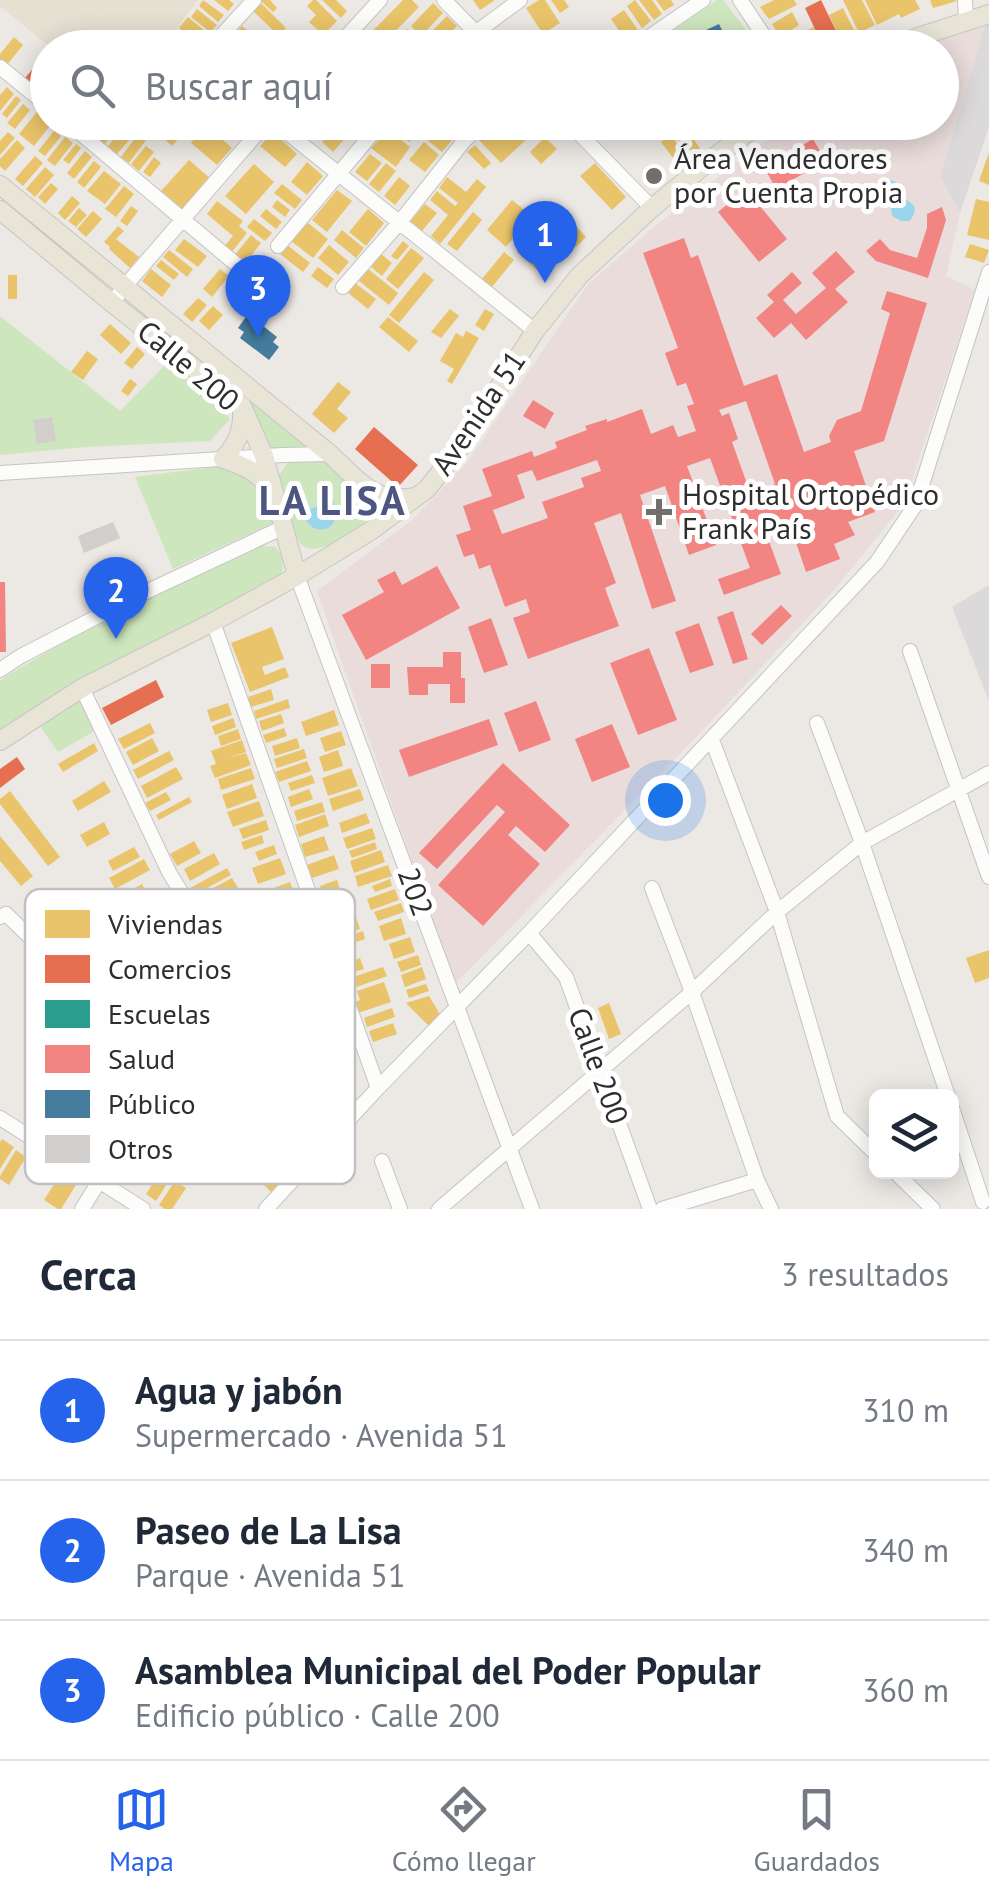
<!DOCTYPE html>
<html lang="es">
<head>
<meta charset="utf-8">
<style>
  :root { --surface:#fff; --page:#f2f2f3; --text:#1f2937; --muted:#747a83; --line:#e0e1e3; --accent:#2563eb }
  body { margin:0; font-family:"PT Sans",sans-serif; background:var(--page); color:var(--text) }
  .controls { position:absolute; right:30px; bottom:30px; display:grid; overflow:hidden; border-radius:15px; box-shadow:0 5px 25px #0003 }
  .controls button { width:90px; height:90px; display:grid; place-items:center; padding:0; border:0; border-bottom:2px solid var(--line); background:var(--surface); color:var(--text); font:50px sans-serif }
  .you { position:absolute; left:665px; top:800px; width:35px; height:35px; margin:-25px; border:8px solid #fff; border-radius:50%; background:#1a73e8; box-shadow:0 0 0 15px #1a73e833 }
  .badge { display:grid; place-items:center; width:65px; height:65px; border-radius:50%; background:var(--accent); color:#fff; font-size:32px; font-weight:700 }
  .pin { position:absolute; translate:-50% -82px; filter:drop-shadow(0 2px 5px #0008) }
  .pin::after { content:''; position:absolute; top:52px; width:35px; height:30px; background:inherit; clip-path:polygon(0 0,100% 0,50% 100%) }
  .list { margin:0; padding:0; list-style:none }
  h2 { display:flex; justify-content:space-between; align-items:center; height:130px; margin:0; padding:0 40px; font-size:42px }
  h2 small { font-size:32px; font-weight:400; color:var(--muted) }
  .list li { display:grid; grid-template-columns:65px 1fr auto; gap:30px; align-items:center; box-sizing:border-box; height:140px; padding:0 40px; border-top:2px solid var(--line) }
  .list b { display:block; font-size:38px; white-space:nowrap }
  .list p { margin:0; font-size:32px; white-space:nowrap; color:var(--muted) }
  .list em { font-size:32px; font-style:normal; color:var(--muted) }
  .icon { flex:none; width:55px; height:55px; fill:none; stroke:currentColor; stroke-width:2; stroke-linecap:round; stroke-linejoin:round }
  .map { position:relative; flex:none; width:989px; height:1209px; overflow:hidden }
  .search { position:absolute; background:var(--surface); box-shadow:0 5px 25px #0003; left:30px; right:30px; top:30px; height:110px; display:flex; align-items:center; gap:25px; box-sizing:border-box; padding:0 35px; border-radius:55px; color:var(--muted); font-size:38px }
  .sheet { height:550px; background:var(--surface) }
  nav { display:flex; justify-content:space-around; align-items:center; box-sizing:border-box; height:140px; border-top:2px solid var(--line); background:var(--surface); font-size:28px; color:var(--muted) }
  nav a { display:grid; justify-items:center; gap:5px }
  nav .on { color:var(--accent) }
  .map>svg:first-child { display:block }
</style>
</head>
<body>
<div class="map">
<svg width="989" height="1209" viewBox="0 0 989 1209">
  <rect width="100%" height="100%" fill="#ece8e4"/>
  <path fill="#dcd9db" d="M989,24V127L960,213L940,177L985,25Z
    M989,585V701L952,607Z"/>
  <path fill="#e6e0d3" d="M0,0H198L162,48L50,47L0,6Z"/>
  <path fill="#e9dcdb" d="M985,25L940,177L960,213L946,276L975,290L904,504L833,591L695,738L455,984L317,591L412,520L466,464L588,284L660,222L788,123L942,122V48L919,47Z"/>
  <path fill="#cee6be" d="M717,0H723L749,34L728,47H661L657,42Z
    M125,297L317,450H271L252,406L230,385L123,299Z
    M0,316L120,411L173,357L230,419L210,441L86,447L0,455Z
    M323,461L364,489C367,498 370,511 366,520C361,532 318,555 305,547C291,539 282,492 278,476L288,462Z
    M221,466C250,478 266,490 273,523L173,569L135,477Z
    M261,546L275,547L283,556L282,574L273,582L0,732V681C82,627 172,588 261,546Z
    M80,697L98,729L58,752L36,720Z"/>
  <path fill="#99d6ec" d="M892,180L897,183C900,187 900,191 902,195C909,206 922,202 910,221H901L892,216C892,206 889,204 880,201L877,194L880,185Z
    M333,501C347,530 309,543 303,511Z"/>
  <path fill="#e9c46a" d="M203,0L224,15L218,22L199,6Z
    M214,0H229L234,4L228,11Z
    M260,0H270L277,8L273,12Z
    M313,0H316L337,21L323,35L309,22L316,15L307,6Z
    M322,0H336L347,11L341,18Z
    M403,0H412L419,7L379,48H356Z
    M473,0H495L480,10Z
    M539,0H545L560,23L543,34L526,8Z
    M551,0H564L569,7L560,13Z
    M635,0L651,21L642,28L627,6Z
    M639,0H652L662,14L654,20Z
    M656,0H671L674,5L664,11Z
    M774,0H794L797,5L769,19L760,7Z
    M843,0H862L875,25L859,33Z
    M865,0H915L920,9L901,18L899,14L877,25Z
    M930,0H956L957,1L933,8Z
    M261,3L286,28L279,36L253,11Z
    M433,3L443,13L421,36L411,26Z
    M843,8L858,38L843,45L829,15Z
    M197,9L217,25L210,32L191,17Z
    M624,10L638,30L625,39L611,19Z
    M792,12L799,25L780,37L772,24Z
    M447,16L457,26L435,48H432L424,39Z
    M188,17L207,33L199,44L179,28Z
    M242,26L268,48H252L235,34Z
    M814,27L824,48H788L784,41Z
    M407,29L426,48H409L399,38Z
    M529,33L536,42L528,48H510Z
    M14,37L23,45L7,65L0,59V54Z
    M48,75V90L44,94L37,88Z
    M7,87L14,94L0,111V95Z
    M16,96L21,100L7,118L2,114Z
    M23,104L30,110L15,129L7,123Z
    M37,112L48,122H53L34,146L19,134Z
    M111,122H123L105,144L98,138Z
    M167,122H193L172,146L158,133Z
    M339,122H349L355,127L333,152L322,142Z
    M399,122L416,134L409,142L393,129Z
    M406,122H432L420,136Z
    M440,122H459L463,127L442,152L426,139Z
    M495,122H545L501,163L478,139Z
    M586,122H608L595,135L584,124Z
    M695,122H712L716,128L705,136Z
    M126,124L136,132L117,154L108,146Z
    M206,125L232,148L217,165L191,143Z
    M685,126L701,150L690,157L674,133Z
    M389,130L410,147L396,167L371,148Z
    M54,131L61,136L45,156L38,151Z
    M8,132L15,138L0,155V141Z
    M273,132L297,154L285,167L260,146Z
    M138,134L146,140L129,163L121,157Z
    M670,135L689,159L679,166L661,142Z
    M65,137L73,143L55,166L47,160Z
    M545,137L557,149L541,164L530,152Z
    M17,140L25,148L5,171L0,166V159Z
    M424,142L439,155L425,172L409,160Z
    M76,144L81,148L69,164L63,160Z
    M475,145L491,163L484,169L467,152Z
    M146,146L154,152L139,171L131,164Z
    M85,151L92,157L74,179L67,173Z
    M370,154L382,163L367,181L355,172Z
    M988,155H989V185L979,181Z
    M35,156L43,163L23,186L15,179Z
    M154,157L161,163L150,177L143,172Z
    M189,160L211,179L184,210L161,191Z
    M94,161L101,167L84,188L77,182Z
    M307,162L323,176L307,195L291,182Z
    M386,163L396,171L379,192L369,184Z
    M595,163L626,197L612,210L580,176Z
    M254,164L274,182L246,214L225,196Z
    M45,167L54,175L35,197L26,189Z
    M104,171L121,184L105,204L87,191Z
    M399,177L410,186L395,205L384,196Z
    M447,177L466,192L477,179L486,187L440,244L431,236L448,215L430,200L437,191L455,206L458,203L439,188Z
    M51,183L58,189L45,204L38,197Z
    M282,184L302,200L295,209L274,193Z
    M124,186L134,194L116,217L105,209Z
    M337,190L352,201L327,232L312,220Z
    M72,196L80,203L65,220L58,213Z
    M976,199L989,202V240L967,235Z
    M277,200L290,210L285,217L272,207Z
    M512,200L532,216L506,247L487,230Z
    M217,201L243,221L239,226L247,233L231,253L224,247L233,236L207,214Z
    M555,203L586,237L576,247L543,214Z
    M425,204L437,213L422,231L410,222Z
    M131,206L138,211L127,226L120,221Z
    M79,208L87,215L76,227L68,221Z
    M266,209L282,222L276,229L260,216Z
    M368,209L384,223L366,246L349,232Z
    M93,211L102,219L86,237L77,229Z
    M473,212L482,220L457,251L447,244Z
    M254,219L272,233L265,241L247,227Z
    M308,223L328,239L313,258L291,241Z
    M118,226L124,231L116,239L139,257L130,268L109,249L110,247L104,242Z
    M342,230L364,248L356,258L334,240Z
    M251,235L261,243L244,265L233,257Z
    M184,239L207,256L198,267L175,250Z
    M403,241L409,246L397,260L391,256Z
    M527,242L553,264L543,275L517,252Z
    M970,244L989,250L984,263L965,257Z
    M287,245L310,263L303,272L280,254Z
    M329,245L349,262L338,275L318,258Z
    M411,248L424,258L398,289L386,279Z
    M169,250L193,269L187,277L163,257Z
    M504,252L514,260L492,287L482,279Z
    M381,254L392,263L382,276L371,267Z
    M161,260L179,274L174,280L156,266Z
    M318,267L334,279L327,288L311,276Z
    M151,269L171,285L162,297L142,281Z
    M220,269L229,276L212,297L203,289Z
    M368,269L398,293L389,305L359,281Z
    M424,272L434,280L399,323L389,315Z
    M8,275H17V299H8Z
    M355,283L376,299L368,309L347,292Z
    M198,298L207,305L192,322L183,314Z
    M213,306L223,315L209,330L199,321Z
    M450,309L459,316L441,338L431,332Z
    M485,309L494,314L484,331L475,325Z
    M388,317L418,341L409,352L379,327Z
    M110,324L131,343L121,354L100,335Z
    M466,331L479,338L452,384L447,381L454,369L440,361L456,333L463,337Z
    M137,347L145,354L132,369L124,363Z
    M87,351L98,359L83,380L71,372Z
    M130,379L137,384L128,396L121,391Z
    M338,382L351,392L337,409L348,418L334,433L312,414Z
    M272,627L284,659L262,667L265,675L285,667L289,677L250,692L231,643Z
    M271,689L274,700L251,707L248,697Z
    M288,699L290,708L256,719L254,711Z
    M228,703L232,715L211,722L207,710Z
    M334,710L339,725L306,736L301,722Z
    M281,714L284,723L262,731L259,721Z
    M233,718L236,727L215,735L212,726Z
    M150,723L155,733L124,749L118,739Z
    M284,728L287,736L266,743L263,735Z
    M238,729L241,739L221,746L218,736Z
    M341,731L346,745L325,752L320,738Z
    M152,738L159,751L133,765L126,752Z
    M297,738L300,748L275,756L272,746Z
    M242,740L246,752L225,759L246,753L251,765L215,778L210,766L216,764L211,751Z
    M94,743L98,751L63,772L58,764Z
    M304,749L307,758L277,768L274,759Z
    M338,750L343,766L324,772L319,757Z
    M169,751L174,760L138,779L133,770Z
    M307,761L311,771L279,782L275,772Z
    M176,767L183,779L147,798L141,786Z
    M251,768L255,779L221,790L218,779Z
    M351,768L358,786L328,796L322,778Z
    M312,775L315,783L291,791L288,783Z
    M104,781L111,792L78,811L72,801Z
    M252,784L257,798L227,809L222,795Z
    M309,789L313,799L291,807L288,797Z
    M360,789L364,800L333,811L329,799Z
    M10,791L60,857L48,866L0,804V799Z
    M166,792L171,800L150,811L145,803Z
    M189,797L192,802L159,820L156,815Z
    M259,801L264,816L233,827L227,812Z
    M322,802L325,812L297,821L294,811Z
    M366,813L370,823L342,833L339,823Z
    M325,814L329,826L299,837L295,825Z
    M266,820L269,830L243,839L239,829Z
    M104,822L110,834L87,847L80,835Z
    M372,828L376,839L347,849L343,838Z
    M262,835L264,843L244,850L241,842Z
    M0,836L33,876L21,886L0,861Z
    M324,836L329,850L305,857L301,844Z
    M194,841L201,853L177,866L170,854Z
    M375,842L377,849L352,858L349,851Z
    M274,845L277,854L259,861L255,852Z
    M134,847L140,857L113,871L108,861Z
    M381,850L385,862L354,873L350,861Z
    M214,853L220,864L190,881L184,869Z
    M334,855L339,869L312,878L307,865Z
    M280,858L286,874L258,884L252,868Z
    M144,859L150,870L115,889L109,878Z
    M388,865L392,876L358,887L355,876Z
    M227,868L231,875L194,895L190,888Z
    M232,878L238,888L202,908L196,897Z
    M390,879L392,886L375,892L372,886Z
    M337,880L348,914L330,920L320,886Z
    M290,882L294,893L271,901L268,890Z
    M142,884L147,894L124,906L119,897Z
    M395,889L399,900L371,910L367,899Z
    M39,893L79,938L63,951L23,907Z
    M401,903L404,912L378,921L374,912Z
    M356,917L360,929L335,938L331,926Z
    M401,918L406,934L384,941L379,926Z
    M363,931L365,939L337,949L334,941Z
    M410,937L415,952L394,959L389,944Z
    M989,950V978L975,983L966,958Z
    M418,955L421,965L401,972L397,962Z
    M360,958L364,969L348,974L344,964Z
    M383,967L387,976L351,989L347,979Z
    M422,967L426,979L405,987L401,975Z
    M384,982L391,1002L358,1013L355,1002L360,1000L357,991Z
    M426,984L429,991L409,998L406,990Z
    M429,996L441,1016L430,1027L406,1003Z
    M609,1003L621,1034L609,1039L598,1008Z
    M392,1008L395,1017L367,1027L364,1018Z
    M393,1023L397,1034L373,1042L369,1031Z
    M2,1139L14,1147L0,1169V1142Z
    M16,1150L26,1157L9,1185L0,1179V1176Z
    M166,1163L176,1170L156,1201L146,1194Z
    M266,1163L283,1179L271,1192L254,1175Z
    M60,1175L76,1185L61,1209H58L44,1200Z
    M175,1181L186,1188L172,1209H165L159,1205Z"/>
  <path fill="#e76f51" d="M821,0L843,45L837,48H824L805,8Z
    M42,58L48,62V68L34,85L25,78Z
    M374,427L418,465L398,487L355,449Z
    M156,680L164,697L111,725L102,708Z
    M17,757L25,769L0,788V769Z"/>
  <path fill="#f28482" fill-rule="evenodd" d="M813,139L826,161L776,189L764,167Z
    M746,189L787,239L759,262L718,212Z
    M942,207L946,220L928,278L876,261L866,251L880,239L890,250L917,258L927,228V214Z
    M684,238L691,258L698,255L744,386L777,374L804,452L831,442L829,436L837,420L861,411L890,313L881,309L887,291L927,303L884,441L854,451L875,512L848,522L855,535L834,544L840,559L806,572L790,525L766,533L781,574L724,595L718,579L750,568L710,458L687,466L716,545L689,555L665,486L640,495L676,601L652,609L621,513L594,523L616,583L605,588L619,626L528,659L513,618L530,612L526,599L505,607L490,565L479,569L474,554L464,557L456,535L471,530L463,506L492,496L482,469L532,451L534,457L557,448L555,442L587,430L585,426L607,419V422L642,409L651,434L673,425L678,437L696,431L687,406L694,404L686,383L677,386L665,353L678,348L643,253ZM746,401L775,484L750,492L732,442L738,439L729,413L722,416L719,410ZM597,460L601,471L581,478L584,487L542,502L548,518L502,534L493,510L525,498L517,475L532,470L537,481Z
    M836,251L855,272L835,289L848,302L806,340L791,323L774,338L756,318L774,302L767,295L792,272L802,283L783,300L796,314L826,288L812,273Z
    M533,400L554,413L545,429L523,416Z
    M437,566L460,608L366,660L342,615L384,592L377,580L395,571L402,585Z
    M0,582H5L6,652H0Z
    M781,605L792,616L762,645L751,634Z
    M733,611L748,659L733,664L717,617Z
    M491,618L508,665L484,673L468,627Z
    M699,623L714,665L690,673L675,632Z
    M649,648L677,720L638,735L610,663Z
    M443,652H461V678H465V703H450V684H428V695H409L407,667H443Z
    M371,664H390V688H371Z
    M536,701L551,740L519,752L504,713Z
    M489,719L498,745L409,777L399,750Z
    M612,724L630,767L592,782L575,739Z
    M503,763L570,825L545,852L516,826L508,835L540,864L483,926L438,885L505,812L497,805L437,869L419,853Z"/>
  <path fill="#457b9d" d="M719,24L725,36L698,48L693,36Z
    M248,314L277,337L273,342L279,347L269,360L240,338L244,332L238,328Z"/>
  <path fill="#d1cecb" d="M52,417L56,441L37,444L33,420Z
    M113,522L120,538L84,553L78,536Z"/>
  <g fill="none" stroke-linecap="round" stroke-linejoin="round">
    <g stroke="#c5c4c5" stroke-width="16">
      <path id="minor" d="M444,0L491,48
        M740,0L772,48
        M965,0L966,20
        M210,48L254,0
        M336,48L380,0
        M455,48L520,0
        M633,48L703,0
        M0,67L48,106
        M67,122L237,265
        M274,122L535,331
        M568,122L652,208
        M140,128L145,122
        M278,246L382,122
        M343,287L399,223L464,141L483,122
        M112,303L125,286L267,122
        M0,473L282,455L330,454
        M297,576L532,1209
        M213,622L378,1088
        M910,651L989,877
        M0,670L21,656L133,598L284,527
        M82,688L169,872L330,1140
        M817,723L862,843L948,1096
        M712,740L777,912L837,1116L876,1154
        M652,888L692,992L757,1180L771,1209
        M0,917L6,914L71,977L163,1097L237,1175
        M529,933L566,977L650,1209
        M952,1108L983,1202
        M0,1118L143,1209
        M382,1161L400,1209
        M895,1172L933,1209
        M82,1209L100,1180L163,1097
        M266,1209L378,1088L529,933L877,562L916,504L989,272
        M439,1209L692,992L777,912L862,843L989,773
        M662,1209L757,1180"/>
    </g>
    <g stroke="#c6c5c4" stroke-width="20">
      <path id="major" d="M894,48L918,37L989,14
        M0,185L330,454C358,480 374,504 415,497
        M0,210L112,303L242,406L264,456L297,576
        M242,412C243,431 236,446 223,459C244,466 258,471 271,491
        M0,741L82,688L213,622L297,576L372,530L427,489L461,446L535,331L580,275L652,208L718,154L762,122"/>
    </g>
    <use href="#minor" stroke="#fcfcfb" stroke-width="14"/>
    <use href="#major" stroke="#e8e4d6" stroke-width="18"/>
  </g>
  <g fill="#706f6e" stroke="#fff" stroke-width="4">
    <circle cx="654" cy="176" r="10"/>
    <path d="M654 497h10v10h10v10h-10v10h-10v-10h-10v-10h10z"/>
  </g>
  <g text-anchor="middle" stroke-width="10" stroke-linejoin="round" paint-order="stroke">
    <g font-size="30" fill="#2e2e2e" stroke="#fff" text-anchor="start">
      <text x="674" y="169">Área Vendedores<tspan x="674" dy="34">por Cuenta Propia</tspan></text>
      <text x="682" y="505">Hospital Ortopédico<tspan x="682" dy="34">Frank País</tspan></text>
    </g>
    <g font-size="30" fill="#2e2e2e" stroke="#fff">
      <text transform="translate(188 366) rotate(40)" y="10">Calle 200</text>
      <text transform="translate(479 413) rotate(-56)" y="10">Avenida 51</text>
      <text transform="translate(415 892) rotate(70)" y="10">202</text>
      <text transform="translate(598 1066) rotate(70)" y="10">Calle 200</text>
    </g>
    <g font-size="40" font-weight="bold" letter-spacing="2.5" fill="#4d5680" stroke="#fff">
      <text x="333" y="515">LA LISA</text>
    </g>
  </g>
  <rect x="25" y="889" width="330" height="295" rx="15" fill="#fff" stroke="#c0c0c0" stroke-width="2.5"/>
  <rect x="45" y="910" width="45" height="28" fill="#e9c46a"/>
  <rect x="45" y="955" width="45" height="28" fill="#e76f51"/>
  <rect x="45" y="1000" width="45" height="28" fill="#2a9d8f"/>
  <rect x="45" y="1045" width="45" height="28" fill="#f28482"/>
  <rect x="45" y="1090" width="45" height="28" fill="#457b9d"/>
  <rect x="45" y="1135" width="45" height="28" fill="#d1cecb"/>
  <g font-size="28" fill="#2e2e2e">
    <text x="108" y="934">Viviendas</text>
    <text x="108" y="979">Comercios</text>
    <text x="108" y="1024">Escuelas</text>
    <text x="108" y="1069">Salud</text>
    <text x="108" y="1114">Público</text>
    <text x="108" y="1159">Otros</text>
  </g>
</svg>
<div class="controls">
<button><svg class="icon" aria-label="layers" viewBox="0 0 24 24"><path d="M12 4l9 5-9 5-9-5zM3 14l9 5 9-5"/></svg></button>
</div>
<div class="you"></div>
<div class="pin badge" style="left:545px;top:283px">1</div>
<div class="pin badge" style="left:116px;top:639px">2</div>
<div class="pin badge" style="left:258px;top:337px">3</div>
<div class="search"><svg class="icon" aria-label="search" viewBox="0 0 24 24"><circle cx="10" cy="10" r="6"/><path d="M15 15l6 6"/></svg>Buscar aquí</div>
</div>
<section class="sheet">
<h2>Cerca<small>3 resultados</small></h2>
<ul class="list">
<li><span class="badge">1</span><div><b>Agua y jabón</b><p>Supermercado · Avenida 51</p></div><em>310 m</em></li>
<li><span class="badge">2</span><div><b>Paseo de La Lisa</b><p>Parque · Avenida 51</p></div><em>340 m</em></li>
<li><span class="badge">3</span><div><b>Asamblea Municipal del Poder Popular</b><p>Edificio público · Calle 200</p></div><em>360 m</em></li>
</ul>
</section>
<nav>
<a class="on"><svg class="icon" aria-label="map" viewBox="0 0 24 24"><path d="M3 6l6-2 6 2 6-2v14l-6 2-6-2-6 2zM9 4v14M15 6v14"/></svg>Mapa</a>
<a><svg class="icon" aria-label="directions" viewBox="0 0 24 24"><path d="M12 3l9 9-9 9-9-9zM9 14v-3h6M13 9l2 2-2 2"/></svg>Cómo llegar</a>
<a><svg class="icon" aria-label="saved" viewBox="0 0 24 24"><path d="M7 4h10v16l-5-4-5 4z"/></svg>Guardados</a>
</nav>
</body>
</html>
